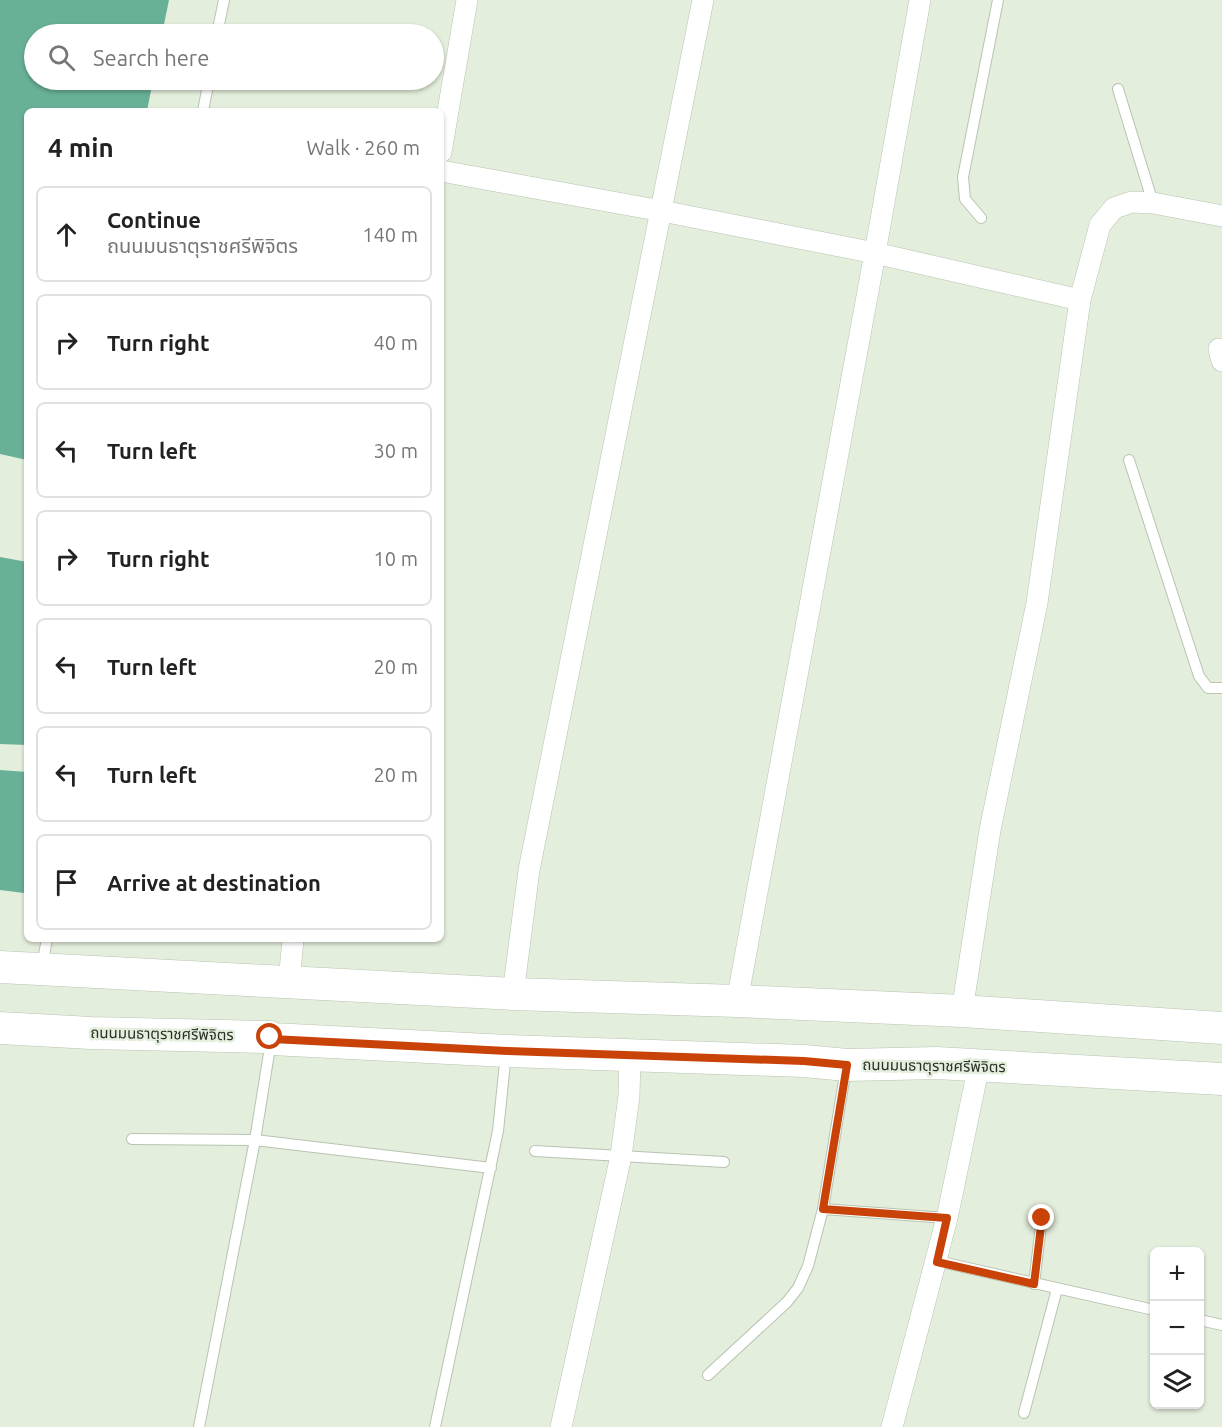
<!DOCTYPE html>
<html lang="en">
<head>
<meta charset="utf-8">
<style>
  :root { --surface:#fff; --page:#f6f6f6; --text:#222; --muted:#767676; --line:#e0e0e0 }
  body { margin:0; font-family:Ubuntu,"Noto Sans Thai",sans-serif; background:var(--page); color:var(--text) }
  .controls { position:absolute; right:18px; bottom:18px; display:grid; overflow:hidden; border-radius:9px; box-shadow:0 2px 4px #0004 }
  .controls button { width:54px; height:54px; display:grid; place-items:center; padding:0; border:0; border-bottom:2px solid var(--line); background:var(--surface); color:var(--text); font:30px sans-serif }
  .stop { position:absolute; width:18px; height:18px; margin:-14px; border:4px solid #c94308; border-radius:50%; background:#fff }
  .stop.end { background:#c94308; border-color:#fff; box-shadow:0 2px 6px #0008 }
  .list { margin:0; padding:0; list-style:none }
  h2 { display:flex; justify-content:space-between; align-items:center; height:78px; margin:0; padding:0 24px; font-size:26px }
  h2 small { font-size:20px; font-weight:400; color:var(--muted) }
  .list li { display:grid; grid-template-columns:39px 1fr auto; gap:18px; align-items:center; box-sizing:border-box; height:96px; margin:0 12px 12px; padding:0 12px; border:2px solid var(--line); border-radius:9px }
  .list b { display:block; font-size:22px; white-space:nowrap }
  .list p { margin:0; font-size:20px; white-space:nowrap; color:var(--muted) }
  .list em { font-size:20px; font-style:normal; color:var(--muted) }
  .icon { flex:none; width:33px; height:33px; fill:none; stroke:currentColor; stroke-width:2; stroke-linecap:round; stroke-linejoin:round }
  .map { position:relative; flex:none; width:1222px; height:1427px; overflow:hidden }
  .search { position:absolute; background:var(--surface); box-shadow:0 2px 4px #0004; left:24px; top:24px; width:420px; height:66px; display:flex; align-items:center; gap:15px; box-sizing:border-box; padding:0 21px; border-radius:33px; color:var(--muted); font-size:22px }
  .panel { position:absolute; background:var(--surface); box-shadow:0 2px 4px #0004; left:24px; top:108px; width:420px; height:834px; border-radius:9px }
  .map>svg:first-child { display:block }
</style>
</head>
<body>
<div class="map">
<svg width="1222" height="1427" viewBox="0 0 1222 1427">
  <rect width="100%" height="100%" fill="#e4eedc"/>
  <path fill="#68b196" d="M0,0H169L162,34H34V80H153L147,111H27V460L0,454Z
    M0,557L27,562V745L0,744Z
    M0,770L27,772V868L24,893L0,890Z"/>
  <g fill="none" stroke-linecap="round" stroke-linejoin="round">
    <g stroke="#b9c3b2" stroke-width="12">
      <path id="lane" d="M217,34L224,0
        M1118,89L1153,203
        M203,111L209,80
        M981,218L965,199L963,177L998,0
        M1129,460L1199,676L1208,688H1222
        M42,965L47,939
        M132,1139L255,1140L491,1168
        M535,1151L724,1162
        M823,1209L947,1218
        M937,1261L1154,1310
        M1034,1284L1042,1217
        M1200,1320L1222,1325
        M708,1375L787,1302L798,1288L808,1266L823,1209L846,1068
        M1024,1413L1057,1289
        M199,1427L255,1140L271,1041
        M435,1427L498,1131L506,1053"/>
    </g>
    <g stroke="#b9c3b2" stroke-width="22">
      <path id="street" d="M441,152L467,0
        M441,171L662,211L875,253L1080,300
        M1219,349L1222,361
        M289,982L293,939
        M513,994L529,870L703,0
        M737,1001L875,253L920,0
        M962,1011L990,830L1037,603L1080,300L1100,225L1114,208L1132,202L1153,203L1222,216
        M561,1427L621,1156L629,1096L630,1056
        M892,1427L947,1218L979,1065"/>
    </g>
    <g stroke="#b9c3b2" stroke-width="33">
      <path id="secondary" d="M0,967L513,994L737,1001L962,1011L1222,1028
        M0,1028L91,1033L270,1037L272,1039L507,1051L804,1061L847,1065L937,1063L1222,1079"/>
    </g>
    <use href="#lane" stroke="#fff" stroke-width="10"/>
    <use href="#street" stroke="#fff" stroke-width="21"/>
    <use href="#secondary" stroke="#fff" stroke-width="32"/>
  </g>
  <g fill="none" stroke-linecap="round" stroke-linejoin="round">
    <path stroke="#c94308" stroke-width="8" d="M270,1037L272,1039L507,1051L804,1061L847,1065L823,1209L947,1218L937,1262L1034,1284L1042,1218"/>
  </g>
  <g text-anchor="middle" stroke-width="5" stroke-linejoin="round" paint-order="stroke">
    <g font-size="15" fill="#2a2e27" stroke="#e4eedc">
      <text transform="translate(162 1034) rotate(1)" y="5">ถนนมนธาตุราชศรีพิจิตร</text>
      <text transform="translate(934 1066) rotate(1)" y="5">ถนนมนธาตุราชศรีพิจิตร</text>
    </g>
  </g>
</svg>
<div class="controls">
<button>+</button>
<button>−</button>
<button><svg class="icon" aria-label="layers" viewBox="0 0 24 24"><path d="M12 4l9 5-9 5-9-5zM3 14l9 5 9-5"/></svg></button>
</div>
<div class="stop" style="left:270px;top:1037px"></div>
<div class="stop end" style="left:1042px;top:1218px"></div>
<div class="search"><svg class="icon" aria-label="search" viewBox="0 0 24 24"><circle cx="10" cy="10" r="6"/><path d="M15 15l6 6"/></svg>Search here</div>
<section class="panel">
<h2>4 min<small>Walk · 260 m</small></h2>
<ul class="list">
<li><svg class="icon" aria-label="ahead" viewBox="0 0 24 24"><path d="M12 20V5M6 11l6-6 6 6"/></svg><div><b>Continue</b><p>ถนนมนธาตุราชศรีพิจิตร</p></div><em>140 m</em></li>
<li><svg class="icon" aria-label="right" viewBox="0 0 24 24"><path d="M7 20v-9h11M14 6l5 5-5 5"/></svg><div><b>Turn right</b></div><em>40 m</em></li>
<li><svg class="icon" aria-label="left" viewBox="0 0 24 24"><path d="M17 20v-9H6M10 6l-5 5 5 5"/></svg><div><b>Turn left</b></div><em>30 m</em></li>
<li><svg class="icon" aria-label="right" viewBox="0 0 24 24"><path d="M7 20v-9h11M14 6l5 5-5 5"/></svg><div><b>Turn right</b></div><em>10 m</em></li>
<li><svg class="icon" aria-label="left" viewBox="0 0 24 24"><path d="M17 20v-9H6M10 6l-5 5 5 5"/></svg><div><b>Turn left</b></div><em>20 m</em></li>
<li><svg class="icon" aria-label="left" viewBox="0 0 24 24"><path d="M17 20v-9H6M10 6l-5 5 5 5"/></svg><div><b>Turn left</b></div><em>20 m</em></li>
<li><svg class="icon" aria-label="arrive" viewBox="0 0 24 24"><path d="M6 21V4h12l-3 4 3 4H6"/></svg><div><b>Arrive at destination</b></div></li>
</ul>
</section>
</div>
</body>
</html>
